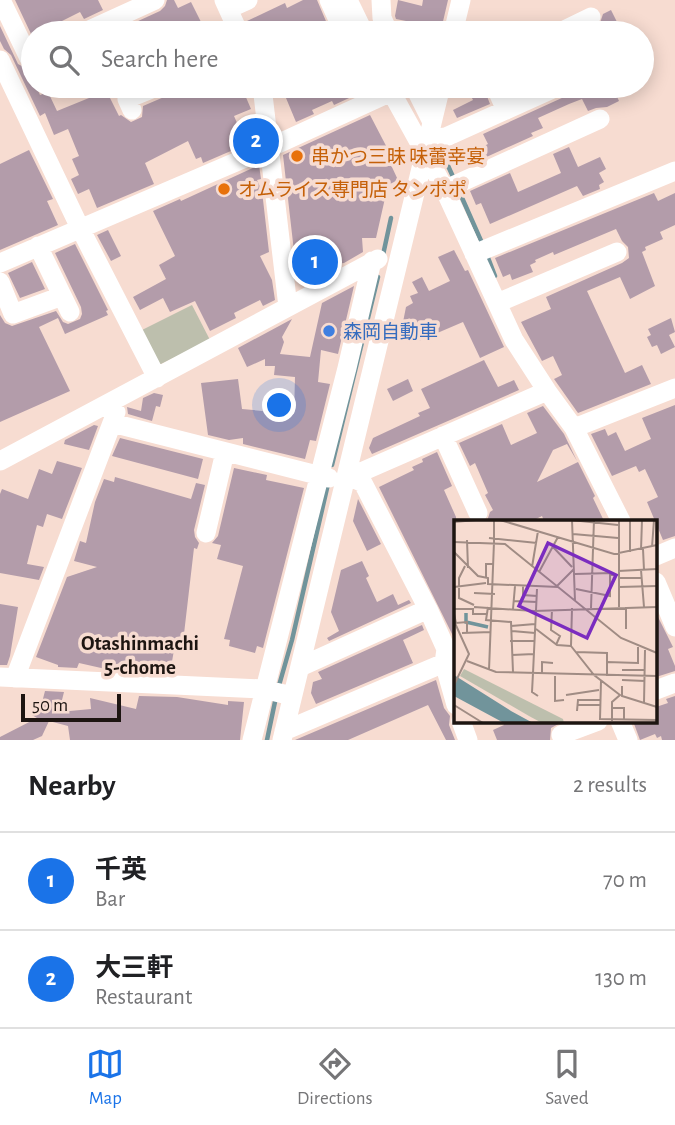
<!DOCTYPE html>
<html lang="en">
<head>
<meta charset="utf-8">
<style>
  :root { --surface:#fff; --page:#f2f2f2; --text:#202124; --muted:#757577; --line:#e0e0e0; --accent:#1a73e8 }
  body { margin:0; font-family:"Alegreya Sans","Noto Sans JP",sans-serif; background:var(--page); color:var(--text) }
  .scale { position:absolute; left:21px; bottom:18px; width:100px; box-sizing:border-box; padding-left:7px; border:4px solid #1d1511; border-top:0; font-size:19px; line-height:24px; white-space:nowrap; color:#1d1511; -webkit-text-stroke:5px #f7dcd1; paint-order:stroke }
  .you { position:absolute; left:280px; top:406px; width:24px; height:24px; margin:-18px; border:5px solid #fff; border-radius:50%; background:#1a73e8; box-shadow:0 0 0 10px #1a73e833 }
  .badge { display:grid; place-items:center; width:46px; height:46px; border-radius:50%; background:var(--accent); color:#fff; font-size:23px; font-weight:700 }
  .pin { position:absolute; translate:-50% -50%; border:4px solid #fff; box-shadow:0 2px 7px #0006 }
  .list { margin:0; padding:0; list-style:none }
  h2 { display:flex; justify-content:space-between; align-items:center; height:91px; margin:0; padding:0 28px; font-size:30px }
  h2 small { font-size:23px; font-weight:400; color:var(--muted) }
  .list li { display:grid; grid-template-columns:46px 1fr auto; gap:21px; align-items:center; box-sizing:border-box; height:98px; padding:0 28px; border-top:2px solid var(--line) }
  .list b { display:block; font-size:26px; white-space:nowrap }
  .list p { margin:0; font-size:23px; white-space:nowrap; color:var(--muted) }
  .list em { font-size:23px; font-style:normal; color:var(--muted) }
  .icon { flex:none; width:38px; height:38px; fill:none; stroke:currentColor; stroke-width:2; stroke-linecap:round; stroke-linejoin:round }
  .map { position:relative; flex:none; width:675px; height:740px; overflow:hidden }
  .search { position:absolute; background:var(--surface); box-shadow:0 4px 18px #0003; left:21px; right:21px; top:21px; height:77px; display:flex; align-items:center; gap:18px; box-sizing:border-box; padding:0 24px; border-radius:38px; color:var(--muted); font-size:26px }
  .sheet { height:287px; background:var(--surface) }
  nav { display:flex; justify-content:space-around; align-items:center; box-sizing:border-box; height:98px; border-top:2px solid var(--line); background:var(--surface); font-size:19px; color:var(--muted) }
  nav a { display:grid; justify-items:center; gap:4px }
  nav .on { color:var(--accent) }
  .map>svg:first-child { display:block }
</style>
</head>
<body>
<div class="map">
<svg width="675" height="740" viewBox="0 0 675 740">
  <rect width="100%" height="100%" fill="#f7dcd1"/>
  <path fill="#bdbfad" d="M192,305L210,340L157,366L140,331Z"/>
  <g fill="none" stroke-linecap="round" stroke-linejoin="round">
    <path stroke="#71949b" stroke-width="4.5" d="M440,148L454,179
      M459,191L482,243
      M383,255L391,218
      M487,255L495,276
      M332,465L378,277
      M278,689L292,640L328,484
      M267,740L276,697"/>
  </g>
  <path fill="#b39caa" d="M15,0H98L103,10L84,19L80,12L38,33H33L32,36Z
    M167,0H174L178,8L191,2L203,26L216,21L220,31L214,33H112L160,11L165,6Z
    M303,0H317L331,33H251L247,21L285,3L287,8Z
    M398,0L422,6L423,0H448L441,30L436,33H408L411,22L396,19L395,16Z
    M611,10L621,30L613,33H586L599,26L603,14Z
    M0,26L18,64L29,70L33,86H36L40,95L48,92L57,111L89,98L83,86H104L119,116L121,115L131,122L142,117L143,106L164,97L171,88L176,86H250L251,94L245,95L251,109L234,116L245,141L253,138L254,141L203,163L201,157L196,159L188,141L145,163L154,184L97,208L89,189L78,194L71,179L79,175L72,159L79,156L68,129L54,135L45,113L40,116L11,55L4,49L0,41Z
    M281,86H375L334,105L332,101L312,110L314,114L296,122Z
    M466,86H483L490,104L457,118L453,110L473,100Z
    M571,86H612L619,101L607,107L596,108L588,111L582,99L569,104L538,118L543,128L531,133L533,136L482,159L478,149L488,144L483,134L564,97L569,93Z
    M370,115L395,163L391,165L398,180L388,185L376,238H362L363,252L344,263L296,269L283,155Z
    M569,147L578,167L600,157L606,169L599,173L604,182L599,185L600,189L583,196L577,186L490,224L481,203L476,205L470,191L510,173L518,192L561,173L553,154Z
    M29,150L53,199L47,201L58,225L0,250V164Z
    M259,165L261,179L257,180L262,191L269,252L260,256L272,280L275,300L263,306L260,300L234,313L236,318L210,331L195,301L170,312L163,298L140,310L133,297L166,279L159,265L175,256L153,211L180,199L181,201Z
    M654,193L658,201L675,193V225L660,232L663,239L645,247L646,250L642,252L655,286L630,299L620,277L587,291L625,373L642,365L651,384L578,413L554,379L562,375L553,356L542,361L521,322L551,309L546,297L622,263L629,258L628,247L622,241L616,229L554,255L553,252L535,260L536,262L530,265L533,272L512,280L510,274L503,277L495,258Z
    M108,230L121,256L111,261L97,235Z
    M75,244L108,310L106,311L108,315L65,334L58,318L39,327L70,391L0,422V315L5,323L12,326L56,311L63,322L68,324L80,319L82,314L81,307L55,253Z
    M454,250L465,271L468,270L504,347L480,358L463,322L414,343L403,322L406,307L413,303L410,296L418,293L412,282L422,277L429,291L450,281L438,257Z
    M32,262L45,289L20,298L8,273Z
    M354,286L338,354L321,350L318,382L330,384L316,441L310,440L305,459L243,444V438L229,440L208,435L201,383L238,379L242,409L294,414L295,377L274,375L275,366H265V359L247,367L238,348L292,319L282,337L284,342L280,354L310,357L322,303Z
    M671,318L675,332L669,335L675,347L661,354L657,345L652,347L647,337L651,335L648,329Z
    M484,360L498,387L514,380L519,390L372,454L369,448L373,438L420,416L418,413L430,408L421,389Z
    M408,379L413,391L393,401L387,389Z
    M154,393L163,395L160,407L156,406L152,421L128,414L127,407L141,411L143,398Z
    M675,405V536L663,540L647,502L658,497L645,469L639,472L636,466L612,476L591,434L605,429L608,436L616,432L625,451L651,439L642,418Z
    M543,406L564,434L577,461L567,444L553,450L537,482L578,462L595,496L593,498L604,521H544L542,516L532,521H487L490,512L493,510L485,495L488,493L475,463L470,466L459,443L502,424L511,445L537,433L527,413Z
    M94,425L98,426L89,450L64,444L65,440Z
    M120,438L203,459L198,479L112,456Z
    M437,452L452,486L444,490L456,517V642L379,487L414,470L412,467L423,462L422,459Z
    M57,461L82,468L62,519L47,514L43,527L37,525L27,564L44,567L39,580L0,573V494L2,489L28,499L39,469L52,474Z
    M234,468L267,475L266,480L304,488L263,648L257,646L255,653L229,646L230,640L224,639L243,566L217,559L221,545L212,543L218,536Z
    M115,477L191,499L196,483L205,485L194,530L195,537L199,543L197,549L194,548L182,651L174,650L170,673L110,670L79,663L77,668L58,667V665L36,657L67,577L97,567L74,561L80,541L86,543L95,502L104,479L114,482Z
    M358,499L381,544L367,551L353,521Z
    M362,561L369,576L366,578L377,602L393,594L398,605L409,600L411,603L329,641L327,638L339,631L331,612L341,570Z
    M0,604L18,607L10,656L7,665H0Z
    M656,613L673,647L668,649L675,666V671L656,677Z
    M422,625L424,630L403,640L413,663L316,704L311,693L313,682L322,679L318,672Z
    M436,680L444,708L450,716L449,725L455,740H446L428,705L348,740H295Z
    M45,691L64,692L59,712L91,709L90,698L136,709L139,696L177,697L228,705V701L244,702L240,740H70L68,726L49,721L42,736L33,740H0V737L37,718L32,715L39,714Z
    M675,696V740H662L661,736L657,738L655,734L640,740L633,721H656V707L668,703L666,699Z
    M502,721H564L551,728L550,740H497L493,730L504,725Z"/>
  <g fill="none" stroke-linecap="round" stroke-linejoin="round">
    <path stroke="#fff" stroke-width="19" d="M1,0L29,58L33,56
      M224,0L239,33
      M329,0L344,33
      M348,0L364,33
      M381,0L382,18L389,33
      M228,9L248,0
      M83,33L155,0
      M453,33L461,0
      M558,33L591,17
      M0,60L80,228L157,378
      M262,86L288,307
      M388,86L442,184L514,340L547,391L574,428L621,521
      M414,86L432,122
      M495,86L506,110
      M132,110L127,99L159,86
      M427,139L446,137L559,86
      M444,190L600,119
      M38,246L70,312
      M474,254L675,171
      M0,263L271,147L391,92
      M0,282L13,314L62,296
      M497,303L617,252
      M116,412L112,423L329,478
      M574,428L675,388
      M443,436L478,513
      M0,461L378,259
      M347,475L363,483L428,609L446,649L444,663L456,705
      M352,476L547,391
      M206,533L225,452
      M656,556L675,548
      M656,582L675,627
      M300,667L428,609
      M0,677L263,689L292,696
      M15,678L112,423
      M656,690L675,683
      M461,721L468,740
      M620,721L628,740
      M284,731L444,663
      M561,735L598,721
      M252,740L347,368L372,261
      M282,740L441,86"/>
  </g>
  <g fill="#e8710a" stroke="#f7dcd1" stroke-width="2.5">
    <circle cx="297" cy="156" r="7"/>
    <circle cx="224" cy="189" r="7"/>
  </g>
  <circle fill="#3f7fe0" stroke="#f7dcd1" stroke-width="2.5" cx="329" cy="331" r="7"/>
  <g text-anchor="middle" stroke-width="7" stroke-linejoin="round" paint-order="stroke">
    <g font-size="19" fill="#c56008" stroke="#f7dcd1" text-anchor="start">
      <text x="311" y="163">串かつ三昧 味蕾幸宴</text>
      <text x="238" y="196">オムライス専門店 タンポポ</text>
    </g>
    <g font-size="19" fill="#366cbe" stroke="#f7dcd1" text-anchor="start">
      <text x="343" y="338">森岡自動車</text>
    </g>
    <g font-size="21" font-weight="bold" fill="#1d1511" stroke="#f7dcd1">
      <text x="140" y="650">Otashinmachi<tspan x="140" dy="24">5-chome</tspan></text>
    </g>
  </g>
  <g transform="translate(454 520)">
    <rect width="203" height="203" fill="#f7dcd1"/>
    <path d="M10,149L109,199L110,203H88L75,196L6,156Z" fill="#bdbfad"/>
    <path d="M0,155L57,191L79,203H50L0,176Z" fill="#71949b"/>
    <path fill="none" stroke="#71949b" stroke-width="3.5" d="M12,93V102L34,107"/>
    <path fill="none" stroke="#a08c84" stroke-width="2" d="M40,0V22M46,0L160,34L203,25M117,0L164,5M118,0L121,81M165,0V87M0,2L22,0M119,14L164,18M35,18L83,23M13,20L14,48M0,22L51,24L167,118L203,133M99,27L118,47M198,27L200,0M189,29L190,50M187,30L188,0M0,32L24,56L34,58V64L104,67M176,32V0M11,46L5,58V78L20,85M78,47L84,11M187,50L190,87M164,51L203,49M85,52L104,17M121,54L158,53M32,58V44H39M164,58H188M69,66V75L83,76M103,66L120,49M0,67L32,63M165,67L203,66M122,69L156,76V55H164M20,73L41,74M60,81L83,82M20,87L80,91L203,87M34,87L32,100L57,102L59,152M118,88L117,126L140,155L166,175L158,182V201M137,88L140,0M0,89H19V94H33M59,89L61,66M98,90L97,110L106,116L102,125M0,94L2,103L13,102V113M0,101L15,134L0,165M57,106L81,104M82,109L103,125L117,126M172,109V87M58,111L81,113M8,113L37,112M56,121H81M122,132L153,133V142M58,135L80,134M13,141L42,152L203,156M35,150L40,22M168,150H191M79,153L83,69M79,153L78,172L84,176M88,154V142L99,143M101,156V181L110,180M153,156V142L184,143V127M168,160L191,161M147,161L146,199L203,200M168,166V176L203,187M112,175L145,170M190,183L191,130M0,185L29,203M123,185H146M158,188H170V200M123,191L124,180H146"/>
    <path fill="#7b2cbf" fill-opacity="0.15" stroke="#7b2cbf" stroke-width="3.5" d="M94,23L162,55L133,118L65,86Z"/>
    <rect width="203" height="203" fill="none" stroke="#1d1511" stroke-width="3.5"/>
  </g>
</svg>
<div class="scale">50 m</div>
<div class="you"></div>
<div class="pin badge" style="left:315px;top:262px">1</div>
<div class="pin badge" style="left:256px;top:141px">2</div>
<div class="search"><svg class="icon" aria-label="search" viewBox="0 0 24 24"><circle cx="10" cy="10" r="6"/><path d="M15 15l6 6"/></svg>Search here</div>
</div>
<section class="sheet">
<h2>Nearby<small>2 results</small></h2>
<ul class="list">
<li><span class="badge">1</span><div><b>千英</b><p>Bar</p></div><em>70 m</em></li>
<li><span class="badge">2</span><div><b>大三軒</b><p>Restaurant</p></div><em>130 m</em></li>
</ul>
</section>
<nav>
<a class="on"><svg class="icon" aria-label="map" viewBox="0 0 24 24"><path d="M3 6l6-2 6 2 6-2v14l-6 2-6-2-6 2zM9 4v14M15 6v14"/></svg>Map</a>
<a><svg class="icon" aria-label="directions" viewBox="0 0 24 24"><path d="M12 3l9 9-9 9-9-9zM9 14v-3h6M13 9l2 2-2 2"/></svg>Directions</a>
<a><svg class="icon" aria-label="saved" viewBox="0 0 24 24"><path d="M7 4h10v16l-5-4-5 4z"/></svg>Saved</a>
</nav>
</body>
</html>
